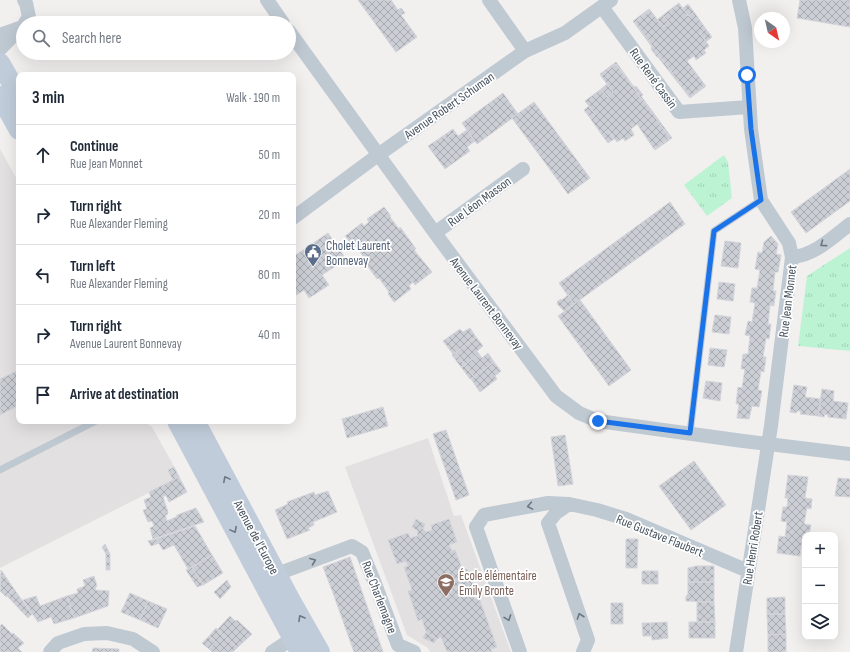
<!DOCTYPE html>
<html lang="en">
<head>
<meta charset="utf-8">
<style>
  :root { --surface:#fff; --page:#f2f2f3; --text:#1f2937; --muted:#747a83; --line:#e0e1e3 }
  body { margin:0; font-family:"Sofia Sans Condensed",sans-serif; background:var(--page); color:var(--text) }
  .controls { position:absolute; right:12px; bottom:12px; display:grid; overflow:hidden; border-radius:8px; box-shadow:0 4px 16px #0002 }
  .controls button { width:36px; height:36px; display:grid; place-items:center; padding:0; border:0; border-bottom:1px solid var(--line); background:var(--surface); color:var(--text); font:20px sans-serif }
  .compass { position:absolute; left:754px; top:12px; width:36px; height:36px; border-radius:50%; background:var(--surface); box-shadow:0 4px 16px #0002; rotate:146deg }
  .stop { position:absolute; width:12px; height:12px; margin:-9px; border:3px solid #1a73e8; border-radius:50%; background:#fff }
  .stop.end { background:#1a73e8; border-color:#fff; box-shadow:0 1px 4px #0008 }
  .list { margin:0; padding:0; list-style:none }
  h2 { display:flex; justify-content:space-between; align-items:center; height:52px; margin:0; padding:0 16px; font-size:17px }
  h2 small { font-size:13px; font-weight:400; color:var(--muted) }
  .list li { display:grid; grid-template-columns:26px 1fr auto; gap:12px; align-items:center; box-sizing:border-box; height:60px; padding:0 16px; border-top:1px solid var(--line) }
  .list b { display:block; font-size:15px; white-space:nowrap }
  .list p { margin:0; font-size:13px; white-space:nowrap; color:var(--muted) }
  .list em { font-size:13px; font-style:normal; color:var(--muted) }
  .icon { flex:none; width:22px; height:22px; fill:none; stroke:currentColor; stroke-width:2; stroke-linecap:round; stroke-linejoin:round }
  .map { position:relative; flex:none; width:850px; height:652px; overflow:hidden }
  .search { position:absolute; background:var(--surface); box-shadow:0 4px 16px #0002; left:16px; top:16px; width:280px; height:44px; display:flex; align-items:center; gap:10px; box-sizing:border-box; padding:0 14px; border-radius:22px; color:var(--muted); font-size:15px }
  .panel { position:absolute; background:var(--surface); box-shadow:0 4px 16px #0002; left:16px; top:72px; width:280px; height:352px; border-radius:8px }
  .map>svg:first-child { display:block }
</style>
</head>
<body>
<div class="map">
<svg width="850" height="652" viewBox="0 0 850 652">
  <defs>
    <pattern id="grass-tufts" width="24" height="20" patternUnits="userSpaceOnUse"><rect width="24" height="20" fill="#bbf3d3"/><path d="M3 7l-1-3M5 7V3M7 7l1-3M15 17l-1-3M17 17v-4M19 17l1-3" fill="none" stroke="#a2d2b8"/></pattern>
    <pattern id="building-cross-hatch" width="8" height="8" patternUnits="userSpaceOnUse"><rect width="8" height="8" fill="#cbced4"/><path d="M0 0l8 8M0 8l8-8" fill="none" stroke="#a7aaaf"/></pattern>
  </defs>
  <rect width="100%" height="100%" fill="#f2efef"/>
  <path fill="#e3e0e1" d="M0,149L19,183V421H144L152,427L180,477L0,568Z
    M428,438L454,516L461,515L511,652H430L428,648L407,635L345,467Z"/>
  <path fill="url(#grass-tufts)" d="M724,155L728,162L732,198L707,216L684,185Z
    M850,248V351L798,346L807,276Z"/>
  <path fill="url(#building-cross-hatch)" stroke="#d3d5db" d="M358,0H391L398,10L401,8L405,13L401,15L417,37L396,52Z
    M800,0H850V27L797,18Z
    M679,3L688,16L694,12L706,29L700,33L709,46L704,50L706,53L696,60L694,56L687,61L705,85L690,97L635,22L650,10L663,27L669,23L663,15Z
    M688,4L694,12L688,16L683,8Z
    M649,9L650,10L635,22L690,97L705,85L706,86L690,98L658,57H657L651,49L652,47L633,21Z
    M663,15L669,23L663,27L657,20Z
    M706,29L712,37L706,42L700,33Z
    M616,62L634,87L636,86L643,95L641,96L672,138L655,150L654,149L670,138L616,64L601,76L600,74Z
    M616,64L670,138L654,149L637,124L631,129L634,135L625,141L623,138L617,142L608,130L602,135L590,118L595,114L585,101L601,89L607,97L613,92L601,76Z
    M607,84L613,92L607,97L601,89Z
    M503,93L518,114L477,144L462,123Z
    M534,102L590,178L568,194L512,118Z
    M589,106L595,114L590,118L584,110Z
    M453,129L455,132L446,139L443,136Z
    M467,130L475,141L467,147L470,151L445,169L428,146L443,136L446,139L455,132L458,136Z
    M608,130L614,139L608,143L602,135Z
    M850,169V201L806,233L791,212Z
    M670,202L685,224L574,304L559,283Z
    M384,207L391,216L390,217L399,229L400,227L416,249L414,250L432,272L415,285L413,282L409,286L411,289L394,302L388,294L389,292L379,278L377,279L361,257L363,256L352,241L350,242L345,236L362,223L364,226L369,222L367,219Z
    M328,233L346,259L322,275L329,285L309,298L304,290L293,297V257Z
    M771,236L778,244L776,254L781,255L778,272H775L773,291H776L774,304V306L770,305L768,324H771L769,339L766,338L763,357H766L764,372L761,371L758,390L762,391L759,407L752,406L749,419L737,418L739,404H736L738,387L742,388L745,369H741L743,354H748L750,336L745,335L748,321L752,322L755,303L750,302L752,288H757L760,270L755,269L758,252L762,253L764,242Z
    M725,241L741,243L738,268L721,266Z
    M719,282L735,284L733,301L717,299Z
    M568,295L574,304L564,311L557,304L558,301L561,299L562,300Z
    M580,300L631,370L609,386L558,316Z
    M715,315L731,317L729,334L712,332Z
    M470,328L476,337L453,354L443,341L460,329L463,332Z
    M476,337L483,346L477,351L479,354L465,365L456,352Z
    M710,348L727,350L724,367L708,365Z
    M456,352L465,365L461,367L452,355Z
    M488,353L494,362L474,377L465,365L479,354L482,358Z
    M494,362L501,371L495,376L497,379L480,392L471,379Z
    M465,365L474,377L470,379L461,367Z
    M19,370V405L0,415V379Z
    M706,381L722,383L720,401L703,398Z
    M794,385L807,387L805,397L821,399L818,416L800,414L801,411H797L796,413L790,412Z
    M822,389L834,391L833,401L848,403L846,419L828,417V415L825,414L824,417L818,416Z
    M383,407L388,426L347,438L342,419Z
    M446,430L469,495L456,500L433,434Z
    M565,435L573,484L558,486L551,437Z
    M694,461L726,505L691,530L659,486Z
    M174,467L179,477L173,480L168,470Z
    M788,475L808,477L805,498L812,499L811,509L807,508L804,524L811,525L809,535H805V540H802L800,556L777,553L779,536L785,537L787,522L781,521L783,507H787L788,498H785Z
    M179,477L187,492L169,502L166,495L163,497L168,512L167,515H165L167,521L176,517L177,515L196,508L204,522L153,539L150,528L154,526L152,521L148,522L143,510L147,509L144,500L151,497L149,492Z
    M838,478L850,479V497L835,496Z
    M328,491L337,512L313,522L314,525L308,528L310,530L287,539L275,510L288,504L287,502L314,492L315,495Z
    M416,519L425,524L423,529L426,532L432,530L431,525L449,519L457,542L449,545L452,551L455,550L463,571L467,569L476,592L473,593L475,599L479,598L497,647L491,649L492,652H447L441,637L437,639L426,632L422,619L418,621L408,591L412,590L404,567L408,566L406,561L397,564L388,540L408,533L410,538L417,536L418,531L412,527Z
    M195,526L212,555L188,569L174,545L163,550L156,539Z
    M156,539L159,543L151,546L148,541Z
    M626,539H638L637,568H626Z
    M105,544L110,554V570H106V554L102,547Z
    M212,555L223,573L203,585L192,567Z
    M350,557L383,652H354L333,593L323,567Z
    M696,566H714V582H688V568Z
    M192,567L203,585L197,587L186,570Z
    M1,570L14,589L6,597L0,591Z
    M642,571H649L650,584H642Z
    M649,571H658V584H650Z
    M94,576L97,586L96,587L95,590L109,591L108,606L74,618L67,596L78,593L77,589L85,586L83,580Z
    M227,580L231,587L220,599L214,592Z
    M688,582H714V602L686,601V596L688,594Z
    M14,589L32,614L28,618L7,596Z
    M130,593L148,601L140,620L121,612Z
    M36,596L40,606L67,596L74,618L54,624L51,617L38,622L23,600Z
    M785,597V614H767V598Z
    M148,601L167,609L158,628L140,620Z
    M697,602H714L715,622H697Z
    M611,603H623V624H611Z
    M767,614H785L786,634L768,635Z
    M230,616L235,621L237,620L252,634L237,648L217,630Z
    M667,622L668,638L652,640L650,623Z
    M689,622H715V638H689Z
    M642,623H650L651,636H643Z
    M2,624L12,634L0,646V626Z
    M216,628L237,648L233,652H212L209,649L215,642L209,636Z
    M426,632L437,639L434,643L423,638Z
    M13,633L24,643L18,648L22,652H0V646Z
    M786,634V652H768V635Z
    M209,636L215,642L209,649L202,643Z
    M93,648L119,649V652H92Z"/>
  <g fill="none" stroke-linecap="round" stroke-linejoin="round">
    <path stroke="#bfc9d2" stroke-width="7" d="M690,433L714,231L761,200
      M0,470L96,421"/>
    <path stroke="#bfc9d2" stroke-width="14" d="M24,0L26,3L29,17L25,23
      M267,0L283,23
      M489,0L525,51
      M602,7L679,112L749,107
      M289,31L435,233L556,396L579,413L598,421L743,441L850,454
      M0,35L22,27L0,49
      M293,218L378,155L525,51L565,33L611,0
      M435,233L523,169
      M792,257C814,256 833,237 850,224
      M569,504L556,513L548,523L588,640L583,652
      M277,574L352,546L362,552L374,581L398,645L414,652
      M50,652L58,643L84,634L107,633L133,639L153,652
      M272,652L284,644L293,640
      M520,652L476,527L484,515L548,503L569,504L597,510L626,519L748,571
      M736,652L771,426L792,257L789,243L761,200L751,129L745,28L739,0"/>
    <path stroke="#c1ccda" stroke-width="20" d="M0,63L19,96
      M0,96L19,130
      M177,421L300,652
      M195,421L291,601L320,652"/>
  </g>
  <defs><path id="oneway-chevron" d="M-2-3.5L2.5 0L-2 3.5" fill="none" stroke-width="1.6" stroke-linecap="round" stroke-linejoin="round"/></defs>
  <g stroke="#6a7681">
    <use href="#oneway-chevron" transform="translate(823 244) rotate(144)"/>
    <use href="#oneway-chevron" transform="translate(530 506) rotate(170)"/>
    <use href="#oneway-chevron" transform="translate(313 561) rotate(-21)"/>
    <use href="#oneway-chevron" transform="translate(580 616) rotate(-109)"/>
    <use href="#oneway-chevron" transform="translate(508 618) rotate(70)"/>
  </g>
  <g stroke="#6b7783">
    <use href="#oneway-chevron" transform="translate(226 479) rotate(-118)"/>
    <use href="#oneway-chevron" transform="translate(234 530) rotate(62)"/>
    <use href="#oneway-chevron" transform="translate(301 618) rotate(-120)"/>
  </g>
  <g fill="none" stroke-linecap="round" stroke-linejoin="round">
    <path stroke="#1a73e8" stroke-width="5" d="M598,421L690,433L714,231L761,200L751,129L747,75"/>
  </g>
  <defs>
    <g id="civic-pin" transform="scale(0.9)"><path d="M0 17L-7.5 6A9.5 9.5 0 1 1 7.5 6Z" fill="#5c6f8a" stroke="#fff"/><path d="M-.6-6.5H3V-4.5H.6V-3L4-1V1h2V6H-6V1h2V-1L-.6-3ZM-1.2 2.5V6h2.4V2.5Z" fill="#fff"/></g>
    <g id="school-pin" transform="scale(0.9)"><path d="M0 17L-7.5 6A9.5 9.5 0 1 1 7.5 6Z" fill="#8d6e63" stroke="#fff"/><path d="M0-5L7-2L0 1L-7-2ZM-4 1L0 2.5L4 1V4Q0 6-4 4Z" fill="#fff"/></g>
  </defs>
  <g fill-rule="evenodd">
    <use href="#civic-pin" x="313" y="252"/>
    <use href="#school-pin" x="446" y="582"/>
  </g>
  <g text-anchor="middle" stroke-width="3.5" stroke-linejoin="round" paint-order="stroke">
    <g font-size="13" fill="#46525e" stroke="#fff">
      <text transform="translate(654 78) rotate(54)" y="5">Rue René Cassin</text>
      <text transform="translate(449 105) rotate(-35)" y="5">Avenue Robert Schuman</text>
      <text transform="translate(479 201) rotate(-36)" y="5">Rue Léon Masson</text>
      <text transform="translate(787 301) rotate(-83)" y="5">Rue Jean Monnet</text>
      <text transform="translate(487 303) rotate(53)" y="5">Avenue Laurent Bonnevay</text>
      <text transform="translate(660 535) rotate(22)" y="5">Rue Gustave Flaubert</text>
      <text transform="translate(257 537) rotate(62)" y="5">Avenue de l’Europe</text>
      <text transform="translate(752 548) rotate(-81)" y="5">Rue Henri Robert</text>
      <text transform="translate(380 597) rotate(69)" y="5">Rue Charlemagne</text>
    </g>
    <g font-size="13" fill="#4e5e75" stroke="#fff" text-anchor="start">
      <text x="326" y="250">Cholet Laurent<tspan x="326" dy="15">Bonnevay</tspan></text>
    </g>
    <g font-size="13" fill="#785e54" stroke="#fff" text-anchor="start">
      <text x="459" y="580">École élémentaire<tspan x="459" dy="15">Emily Bronte</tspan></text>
    </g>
  </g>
</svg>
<div class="controls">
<button>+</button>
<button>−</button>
<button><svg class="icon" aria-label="layers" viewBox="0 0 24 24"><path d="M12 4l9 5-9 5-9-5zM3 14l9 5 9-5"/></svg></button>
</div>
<svg class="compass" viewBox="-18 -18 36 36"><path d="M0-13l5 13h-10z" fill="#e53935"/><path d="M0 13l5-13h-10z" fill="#747a83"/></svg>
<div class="stop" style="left:747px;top:75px"></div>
<div class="stop end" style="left:598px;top:421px"></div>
<div class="search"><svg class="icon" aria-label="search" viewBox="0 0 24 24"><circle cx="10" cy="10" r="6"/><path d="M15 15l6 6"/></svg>Search here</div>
<section class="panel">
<h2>3 min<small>Walk · 190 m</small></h2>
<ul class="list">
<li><svg class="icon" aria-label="ahead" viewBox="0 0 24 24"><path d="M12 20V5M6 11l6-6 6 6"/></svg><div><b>Continue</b><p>Rue Jean Monnet</p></div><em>50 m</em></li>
<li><svg class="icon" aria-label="right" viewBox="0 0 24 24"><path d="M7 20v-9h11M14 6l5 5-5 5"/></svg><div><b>Turn right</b><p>Rue Alexander Fleming</p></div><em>20 m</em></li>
<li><svg class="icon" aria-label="left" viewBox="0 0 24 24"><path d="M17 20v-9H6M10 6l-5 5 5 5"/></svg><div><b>Turn left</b><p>Rue Alexander Fleming</p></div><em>80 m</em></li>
<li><svg class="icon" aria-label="right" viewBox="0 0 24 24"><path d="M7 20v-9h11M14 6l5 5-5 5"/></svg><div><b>Turn right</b><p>Avenue Laurent Bonnevay</p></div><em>40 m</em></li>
<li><svg class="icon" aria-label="arrive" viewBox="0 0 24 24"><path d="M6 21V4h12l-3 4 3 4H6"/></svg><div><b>Arrive at destination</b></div></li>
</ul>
</section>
</div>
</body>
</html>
